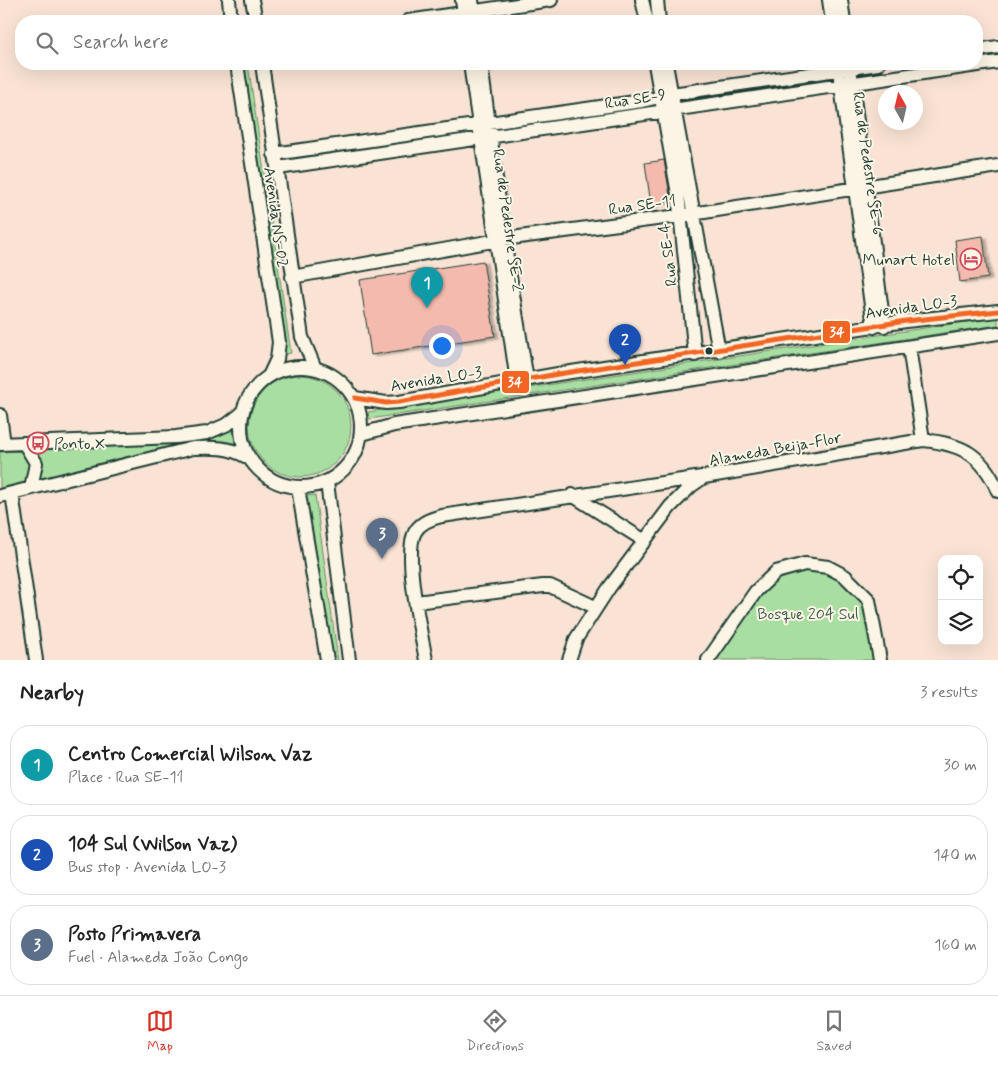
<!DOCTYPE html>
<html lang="en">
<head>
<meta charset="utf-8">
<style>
  :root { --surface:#fff; --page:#f6f6f6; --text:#222; --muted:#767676; --line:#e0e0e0; --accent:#d93025 }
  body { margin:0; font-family:Mynerve,sans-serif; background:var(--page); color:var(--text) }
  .controls { position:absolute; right:15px; bottom:15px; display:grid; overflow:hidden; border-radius:10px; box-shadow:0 5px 20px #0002 }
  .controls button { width:45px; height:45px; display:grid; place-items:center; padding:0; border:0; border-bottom:1px solid var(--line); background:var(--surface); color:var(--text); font:25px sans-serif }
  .compass { position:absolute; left:878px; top:85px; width:45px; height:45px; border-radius:50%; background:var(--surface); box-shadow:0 5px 20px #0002; rotate:352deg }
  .you { position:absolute; left:441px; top:345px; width:18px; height:18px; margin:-12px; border:4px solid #fff; border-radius:50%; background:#1a73e8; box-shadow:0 0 0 8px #1a73e833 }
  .badge { display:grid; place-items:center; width:32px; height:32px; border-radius:50%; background:var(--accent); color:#fff; font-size:16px; font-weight:700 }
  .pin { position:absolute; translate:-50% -41px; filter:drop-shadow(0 1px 2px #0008) }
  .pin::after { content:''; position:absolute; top:26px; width:18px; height:15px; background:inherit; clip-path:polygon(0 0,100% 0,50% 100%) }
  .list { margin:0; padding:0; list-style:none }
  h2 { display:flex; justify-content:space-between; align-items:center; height:65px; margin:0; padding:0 20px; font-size:21px }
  h2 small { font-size:16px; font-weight:400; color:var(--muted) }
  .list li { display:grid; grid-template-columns:32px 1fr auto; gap:15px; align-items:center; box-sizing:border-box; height:80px; margin:0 10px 10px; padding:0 10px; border:1px solid var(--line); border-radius:20px }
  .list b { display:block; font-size:19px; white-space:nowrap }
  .list p { margin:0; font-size:16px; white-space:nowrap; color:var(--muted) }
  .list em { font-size:16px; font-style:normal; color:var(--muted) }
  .icon { flex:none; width:28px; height:28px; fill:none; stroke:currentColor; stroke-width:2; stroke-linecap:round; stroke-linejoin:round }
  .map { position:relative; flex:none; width:998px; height:660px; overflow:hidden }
  .search { position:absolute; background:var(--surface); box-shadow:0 5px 20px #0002; left:15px; right:15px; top:15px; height:55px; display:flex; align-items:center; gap:12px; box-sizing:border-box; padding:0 18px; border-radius:20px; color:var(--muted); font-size:19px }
  .sheet { height:335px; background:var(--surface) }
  nav { display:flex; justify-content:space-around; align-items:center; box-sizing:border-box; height:70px; border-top:1px solid var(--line); background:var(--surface); font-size:14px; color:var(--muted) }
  nav a { display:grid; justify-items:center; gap:2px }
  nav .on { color:var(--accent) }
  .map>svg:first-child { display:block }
</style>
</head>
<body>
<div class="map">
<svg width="998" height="660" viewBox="0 0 998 660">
  <defs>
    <filter id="shadow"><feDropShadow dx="4" dy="2" stdDeviation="1" flood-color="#0004"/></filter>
  </defs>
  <rect width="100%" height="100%" fill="#fae3d4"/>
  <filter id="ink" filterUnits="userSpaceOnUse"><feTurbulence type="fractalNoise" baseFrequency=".02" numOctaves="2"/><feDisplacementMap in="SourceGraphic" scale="10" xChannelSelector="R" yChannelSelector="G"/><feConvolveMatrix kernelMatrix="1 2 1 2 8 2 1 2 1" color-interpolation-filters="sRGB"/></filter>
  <g filter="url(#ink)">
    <path fill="#a8dea1" stroke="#648e6a" d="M242,64H248L291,353L286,354Z
      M998,317V325L369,419L368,412Z
      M249 426a51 51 0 1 1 102 0a51 51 0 1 1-102 0Z
      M233,427L235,443C169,441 102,464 38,479L42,465L35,450L158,443Z
      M23,451L32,465L30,481L0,488V452Z
      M315,495L338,660H332L306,496Z
      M828,567L869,600L880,660H708L776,572Z"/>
    <path fill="#f5baae" stroke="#1f3d34" filter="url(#shadow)" d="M664,160L671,201L651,205L645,163Z
      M983,236L988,278L960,282L955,240Z
      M483,261L495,336L371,355L360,280Z"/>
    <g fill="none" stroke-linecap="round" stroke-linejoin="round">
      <g stroke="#1f3d34" stroke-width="16">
        <path id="minor" d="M229,0L231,21
          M252,0L256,21
          M462,0L465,21
          M472,0L475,21
          M642,0L647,21
          M657,0L659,21
          M829,0L832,21
          M841,0L844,21
          M408,21L551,0
          M977,50L998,47
          M237,64L279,342L277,359L270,374
          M262,64L302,337L315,368
          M470,64L517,381
          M481,64L504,239L527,380
          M655,64L678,194L695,355
          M666,64L719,351
          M851,75L884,326
          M840,79L874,327
          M274,154L642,101L672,94L878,64
          M278,168L998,62
          M292,277L504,239L679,216L998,166
          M909,347L923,440
          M241 427a60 60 0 1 1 120 0a60 60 0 1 1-120 0Z
          M355,398L386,403L399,402L558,374L906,321L998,311
          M0,415L4,444
          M362,434L394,425L998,333
          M24,443L36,463L31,488
          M0,444L176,437L207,433L228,424L241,414
          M327,482L349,660
          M298,488L327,660
          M12,493L36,660
          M572,495L645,541
          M0,496L193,448C214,447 229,447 247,457
          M416,602L543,586H550L595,607
          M426,660C421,633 403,554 415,532C420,523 433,518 442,516L702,477
          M569,660L576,639L609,588L670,507L691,486L704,477L923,440C962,444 982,454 998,491
          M708,660L756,591L776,572L805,564L828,567L845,576L869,600L880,660"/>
      </g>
      <use href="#minor" stroke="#fcf5e5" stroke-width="12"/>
      <g stroke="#fcf5e5" stroke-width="9">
        <path id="bus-1" d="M355,398L386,403L399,402L558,374L906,321L998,311"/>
      </g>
      <use href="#bus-1" stroke="#f26522" stroke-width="5"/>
    </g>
  </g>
  <defs>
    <g id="hotel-ring" transform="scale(1.125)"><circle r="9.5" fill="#fcf5e5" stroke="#d1495b" stroke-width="1.5"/><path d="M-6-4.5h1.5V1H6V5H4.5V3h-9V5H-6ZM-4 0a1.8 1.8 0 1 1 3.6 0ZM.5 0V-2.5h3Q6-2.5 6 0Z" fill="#d1495b"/></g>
    <g id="bus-ring" transform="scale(1.125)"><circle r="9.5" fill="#fcf5e5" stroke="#d1495b" stroke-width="1.5"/><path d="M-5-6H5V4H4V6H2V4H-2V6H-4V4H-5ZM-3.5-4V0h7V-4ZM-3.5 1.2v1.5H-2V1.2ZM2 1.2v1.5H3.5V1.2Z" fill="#d1495b"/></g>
  </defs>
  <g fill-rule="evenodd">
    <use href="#hotel-ring" x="971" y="259"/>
    <use href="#bus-ring" x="38" y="443"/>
  </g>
  <circle fill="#1f3d34" stroke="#fcf5e5" stroke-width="2" cx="709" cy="351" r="4.5"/>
  <g text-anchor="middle" stroke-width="4" stroke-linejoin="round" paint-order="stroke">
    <g font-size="16" fill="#1f3d34" stroke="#fcf5e5">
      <text transform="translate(635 98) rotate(-9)" y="6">Rua SE-9</text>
      <text transform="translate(869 163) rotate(82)" y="6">Rua de Pedestre SE-6</text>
      <text transform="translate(642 204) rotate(-8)" y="6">Rua SE-11</text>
      <text transform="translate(277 217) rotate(82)" y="6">Avenida NS-02</text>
      <text transform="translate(509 220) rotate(82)" y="6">Rua de Pedestre SE-2</text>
      <text transform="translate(667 255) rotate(-97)" y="6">Rua SE-4</text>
      <text transform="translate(911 306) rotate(-8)" y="6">Avenida LO-3</text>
      <text transform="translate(436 378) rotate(-9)" y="6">Avenida LO-3</text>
      <text transform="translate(775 448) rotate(-10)" y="6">Alameda Beija-Flor</text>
    </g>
    <g font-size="16" fill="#1f3d34" stroke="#fcf5e5" text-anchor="end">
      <text x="955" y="265">Munart Hotel</text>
      <text x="54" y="449" text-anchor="start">Ponto X</text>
    </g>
    <g font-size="16" fill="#3a5d4a" stroke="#fcf5e5">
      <text x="808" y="619">Bosque 204 Sul</text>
    </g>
  </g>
  <g stroke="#fcf5e5" stroke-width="2">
    <rect x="822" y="320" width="29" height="24" rx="5" fill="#f26522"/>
    <rect x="501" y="370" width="29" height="24" rx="5" fill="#f26522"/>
  </g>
  <g font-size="14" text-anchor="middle" font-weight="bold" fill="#fff">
    <text x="837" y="336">34</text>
    <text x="515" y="386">34</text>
  </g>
</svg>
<div class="controls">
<button><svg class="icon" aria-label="locate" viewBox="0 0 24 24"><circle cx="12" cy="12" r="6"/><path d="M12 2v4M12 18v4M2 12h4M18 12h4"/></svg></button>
<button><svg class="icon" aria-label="layers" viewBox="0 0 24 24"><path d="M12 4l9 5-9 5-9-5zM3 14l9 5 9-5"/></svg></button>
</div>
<svg class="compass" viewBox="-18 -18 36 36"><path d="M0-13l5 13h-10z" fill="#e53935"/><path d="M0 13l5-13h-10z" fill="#767676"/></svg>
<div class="you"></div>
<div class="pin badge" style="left:427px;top:308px;background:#0f9aa8">1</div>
<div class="pin badge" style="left:625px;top:365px;background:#1a4fb4">2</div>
<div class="pin badge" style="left:382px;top:559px;background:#5c6f8a">3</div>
<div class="search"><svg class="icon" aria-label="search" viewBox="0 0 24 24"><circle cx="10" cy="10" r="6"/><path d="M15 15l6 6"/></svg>Search here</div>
</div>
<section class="sheet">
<h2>Nearby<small>3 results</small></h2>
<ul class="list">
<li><span class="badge" style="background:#0f9aa8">1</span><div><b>Centro Comercial Wilson Vaz</b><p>Place · Rua SE-11</p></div><em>30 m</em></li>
<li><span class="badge" style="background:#1a4fb4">2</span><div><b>104 Sul (Wilson Vaz)</b><p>Bus stop · Avenida LO-3</p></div><em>140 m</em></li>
<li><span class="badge" style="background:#5c6f8a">3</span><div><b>Posto Primavera</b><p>Fuel · Alameda João Congo</p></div><em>160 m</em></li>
</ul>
</section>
<nav>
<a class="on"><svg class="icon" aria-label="map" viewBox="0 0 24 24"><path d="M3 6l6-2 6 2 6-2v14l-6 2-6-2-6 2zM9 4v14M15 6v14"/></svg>Map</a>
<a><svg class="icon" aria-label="directions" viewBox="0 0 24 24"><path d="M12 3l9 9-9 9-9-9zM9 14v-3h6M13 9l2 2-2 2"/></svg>Directions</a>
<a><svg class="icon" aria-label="saved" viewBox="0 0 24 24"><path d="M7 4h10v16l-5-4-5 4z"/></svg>Saved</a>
</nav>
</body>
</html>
